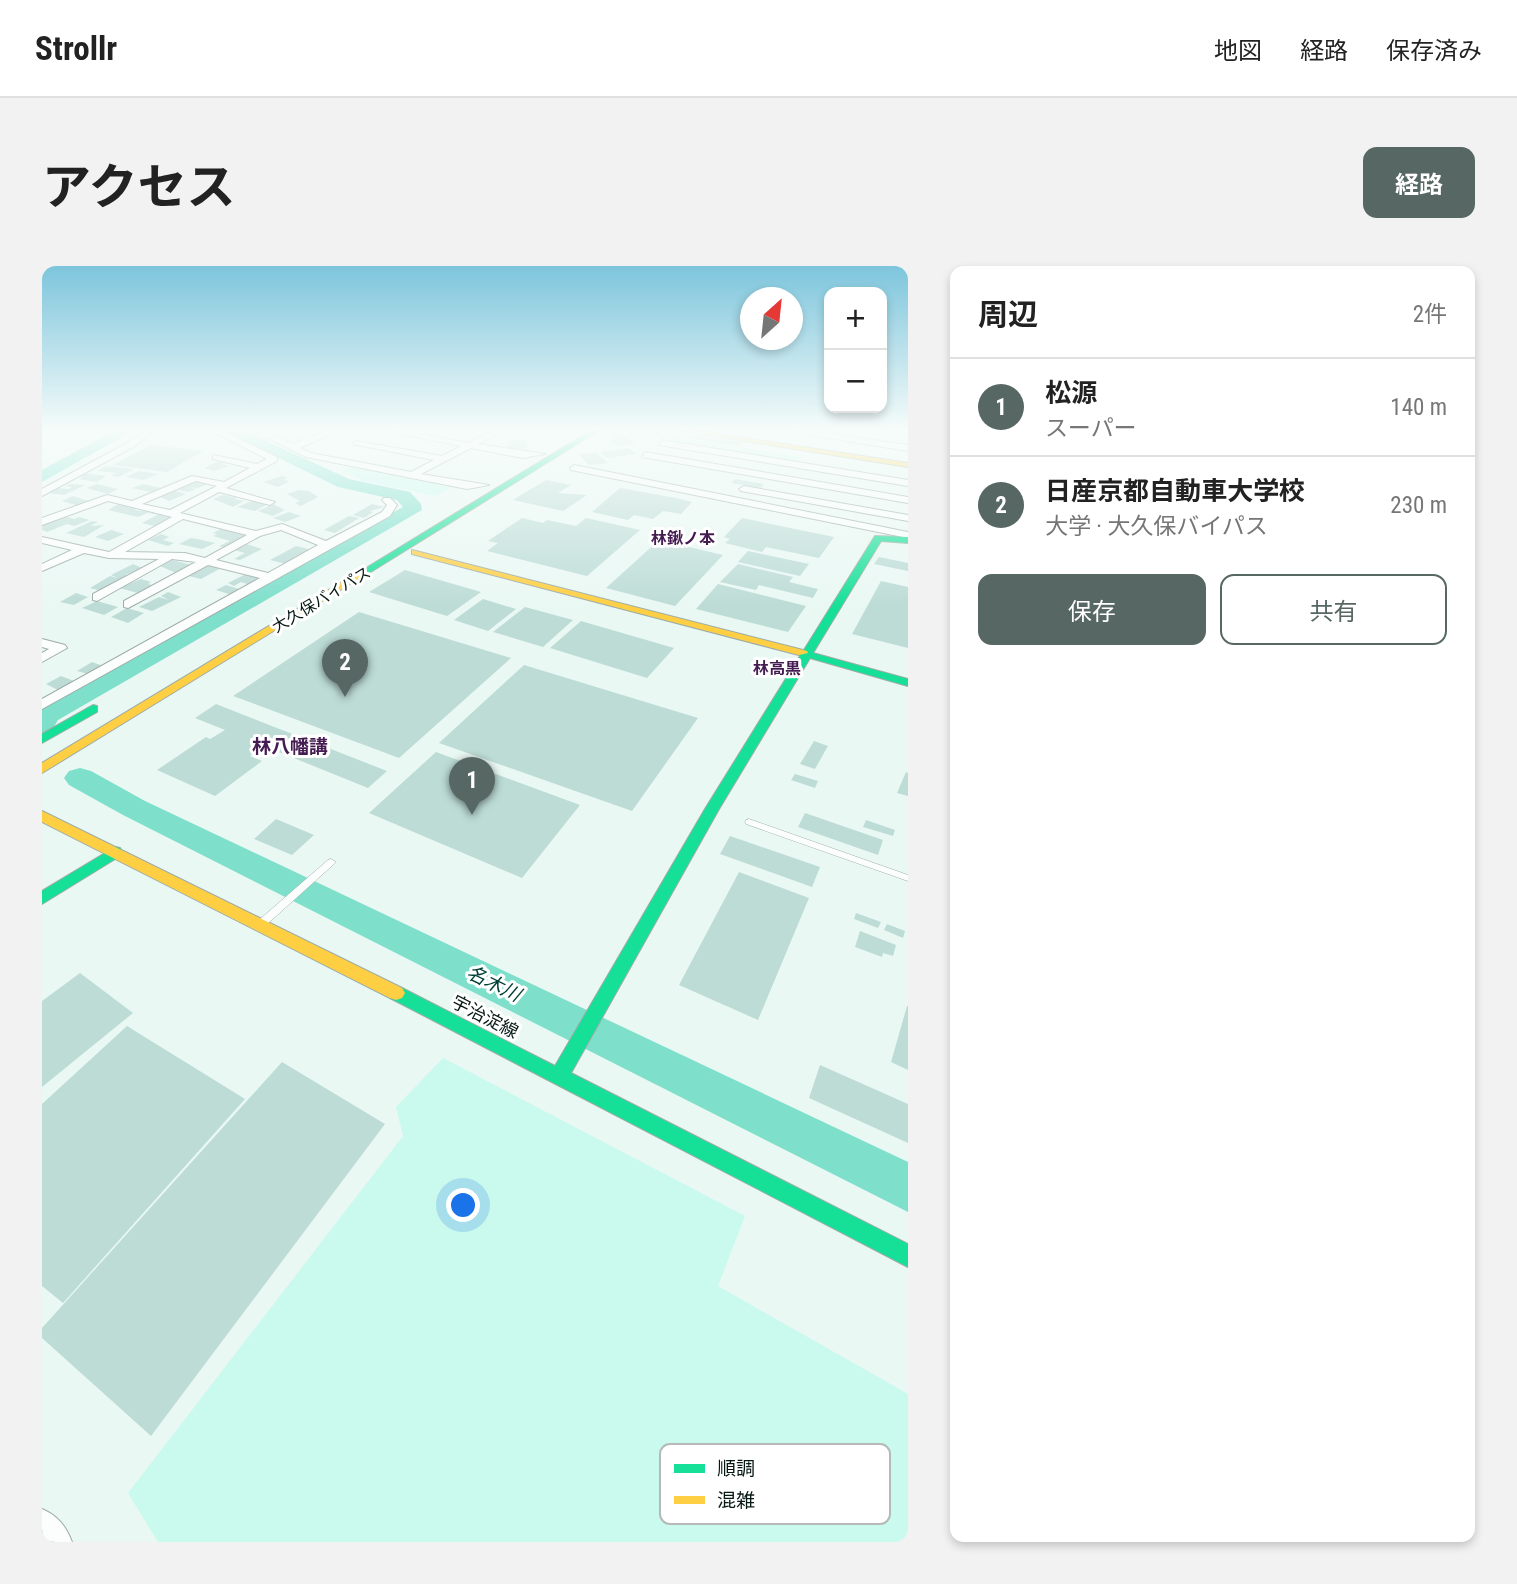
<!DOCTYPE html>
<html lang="ja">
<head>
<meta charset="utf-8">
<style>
  :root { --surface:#fff; --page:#f2f2f2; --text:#222; --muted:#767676; --line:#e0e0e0; --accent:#576763 }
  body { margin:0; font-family:"Roboto Condensed","Noto Sans JP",sans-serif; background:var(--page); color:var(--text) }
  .controls { position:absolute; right:21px; top:21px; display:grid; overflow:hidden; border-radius:14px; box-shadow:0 4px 10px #0003 }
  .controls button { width:63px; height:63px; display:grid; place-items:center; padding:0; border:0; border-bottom:2px solid var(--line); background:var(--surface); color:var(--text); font:35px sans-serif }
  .compass { position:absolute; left:698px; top:21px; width:63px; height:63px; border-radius:50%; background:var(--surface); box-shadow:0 4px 10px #0003; rotate:27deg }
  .you { position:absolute; left:422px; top:940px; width:24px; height:24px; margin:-18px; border:5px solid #fff; border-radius:50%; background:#1a73e8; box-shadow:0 0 0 10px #1a73e833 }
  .badge { display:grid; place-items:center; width:46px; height:46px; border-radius:50%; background:var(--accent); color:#fff; font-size:23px; font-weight:700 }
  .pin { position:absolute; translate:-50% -58px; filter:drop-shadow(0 2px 4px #0008) }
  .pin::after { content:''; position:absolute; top:37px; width:24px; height:21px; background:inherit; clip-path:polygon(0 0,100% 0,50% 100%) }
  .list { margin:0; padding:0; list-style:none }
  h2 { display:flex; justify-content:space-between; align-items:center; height:91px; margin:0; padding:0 28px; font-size:30px }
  h2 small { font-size:23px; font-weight:400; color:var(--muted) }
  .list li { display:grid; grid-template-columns:46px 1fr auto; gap:21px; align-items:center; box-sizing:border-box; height:98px; padding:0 28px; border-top:2px solid var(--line) }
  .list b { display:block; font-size:26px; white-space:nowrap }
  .list p { margin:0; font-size:23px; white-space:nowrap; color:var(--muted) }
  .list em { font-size:23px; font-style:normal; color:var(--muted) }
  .actions { display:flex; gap:14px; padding:21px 28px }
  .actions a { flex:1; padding:16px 0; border:2px solid var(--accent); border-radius:14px; text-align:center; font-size:24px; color:var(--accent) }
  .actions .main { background:var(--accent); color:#fff }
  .map { position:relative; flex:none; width:866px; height:1276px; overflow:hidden; border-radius:14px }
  header { display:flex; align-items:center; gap:42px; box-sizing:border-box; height:98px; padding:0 35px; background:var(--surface); border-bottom:2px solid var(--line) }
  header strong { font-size:33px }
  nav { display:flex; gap:38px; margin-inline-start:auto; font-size:24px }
  .intro { display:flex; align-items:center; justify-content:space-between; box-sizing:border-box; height:168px; padding:0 42px }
  h1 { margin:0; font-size:49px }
  .button { padding:18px 32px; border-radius:14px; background:var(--accent); color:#fff; font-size:24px; font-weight:700 }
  main { display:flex; gap:42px; padding:0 42px }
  aside { flex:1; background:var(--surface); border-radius:14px; box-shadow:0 4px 10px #0003 }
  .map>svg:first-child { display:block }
</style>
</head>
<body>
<header>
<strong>Strollr</strong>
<nav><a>地図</a><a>経路</a><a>保存済み</a></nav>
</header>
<div class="intro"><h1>アクセス</h1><a class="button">経路</a></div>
<main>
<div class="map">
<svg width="866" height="1276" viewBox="0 0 866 1276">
  <rect width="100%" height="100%" fill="#eaf8f4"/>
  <path fill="#caf9ed" d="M632,171L759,191L755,196L626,176Z
    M315,200L408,218V222L394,230L322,215L301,205Z
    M401,792L703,950L676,1020L866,1128V1276H116L86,1227L361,870L354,841Z"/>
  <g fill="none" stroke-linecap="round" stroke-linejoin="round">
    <path fill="#7edfcb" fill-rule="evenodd" d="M77,162H96L0,216V204Z
      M175,162H196L307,213L368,226L379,238L380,244L16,454L10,464L0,467V440L361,241L355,234L296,221Z
      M38,502L49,505L103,535L866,896V946L81,549L27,519L22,512L27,505Z"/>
  </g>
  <path fill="#bddcd6" d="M613,163L620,169L592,171L584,166Z
    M583,168L593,178L575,180L568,174H573L567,169Z
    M642,168L699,176L696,180L639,171Z
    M483,173L488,177L483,178L487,182L468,184L464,179H469L465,174Z
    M109,179L161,185L125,206L71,199Z
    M587,182L594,188L565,192L558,186Z
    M555,187L566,197L547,199L536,188Z
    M179,194L186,196L180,198L188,200L172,205L162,202Z
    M64,200L92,203L77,211L69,210L75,207L55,205Z
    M97,205L116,208L101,214L84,211Z
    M41,207L64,210L55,216L37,213L41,211L35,210Z
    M240,210L246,212L241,214L248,215L236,221L221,216Z
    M156,213L168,217L156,222L146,221L154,223L146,226L132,223Z
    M693,213L710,216L722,218L719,222L689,217Z
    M504,214L529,219L516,227L545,229L521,245L471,234Z
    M28,218L43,219L22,229L6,227L16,222L26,223L30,221L23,220Z
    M55,218L76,223L66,228L44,222Z
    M101,218L119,222L108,226L90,222Z
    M578,222L634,232L650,236L639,248L621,245L611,253L592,249L586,254L550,246Z
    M130,224L144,228L127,235L116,230Z
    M257,224L267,225L276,231L259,240L253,237L258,235L245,228Z
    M181,229L196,232L193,233L202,235L191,241L171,233Z
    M31,230L37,232L50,236L37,240L20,235Z
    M214,233L225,236L221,238L224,239L213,245L195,241Z
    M78,237L97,242L92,244L108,246L96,251L66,244Z
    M231,238L243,244L231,250L216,245Z
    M330,238L342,241L328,245L331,246L322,252L311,249Z
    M115,245L127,247L122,250L133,252L117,261L100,257L117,248H108Z
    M247,246L259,250L243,256L231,252Z
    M22,250L32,253L37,251L48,254L32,260L25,258L5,266L0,264V258Z
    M307,250L317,252L293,267L282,264Z
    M480,252L501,257L505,254L534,260L544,252L598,264L545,310L445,285L456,277L446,275Z
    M700,252L792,271L777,292L724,281L720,286L683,277L688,273L682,271Z
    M50,255L56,256L48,260L62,259L42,271L24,267Z
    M181,262L205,270L181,281L177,280L188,275L171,270L175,268L171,267Z
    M69,264L82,268L66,275L53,271Z
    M119,268L127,271L121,274L132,277L126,280L106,274Z
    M149,272L160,274L173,277L160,283L137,278Z
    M617,274L681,289L633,340L564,322Z
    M201,277L220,283L198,294L192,293L203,287L189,283Z
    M254,280L270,284L244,298L228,294Z
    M706,285L767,298L758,310L696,296Z
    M837,291L866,297V305L832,298Z
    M130,294L150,299L134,307L118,300Z
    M91,298L100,302L83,309H85L59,325L48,322L68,310L76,312L69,309Z
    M696,298L751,311L747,316L776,323L771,332L717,319L714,324L678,316Z
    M167,299L179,302L159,313L142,309Z
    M363,304L439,326L405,350L327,326Z
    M204,308L219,313L206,322L201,321L205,318L199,316L192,320L186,317Z
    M99,313L109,316L106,318L110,319L96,327L77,322Z
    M839,315L866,321V382L810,368Z
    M676,318L764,340L746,366L654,343Z
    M184,319L200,324L190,329L174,324Z
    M126,326L139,331L110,345L97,341L117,331L127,334L119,330Z
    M34,327L46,331L32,339L18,336Z
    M441,333L474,343L446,365L412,354Z
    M55,335L76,341L62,349L40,342Z
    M483,341L531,354L501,381L451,366Z
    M85,342L102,347L86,357L69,351Z
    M317,346L469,392L357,492L191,430Z
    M539,355L632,382L605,412L508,382Z
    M50,396L61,400L46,408L35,405Z
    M482,399L656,452L590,545L397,477Z
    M19,410L32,415L16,424L4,418Z
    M174,438L345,505L326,522L222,480L208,490L220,495L173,530L115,504L164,471L168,473L183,464L153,452Z
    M772,475L786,480L773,503L758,498Z
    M394,486L538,539L480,612L327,547Z
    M864,506L866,507V530L855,527Z
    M753,508L776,515L773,522L749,514Z
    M763,547L841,574L836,589L756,561Z
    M234,553L272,569L250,589L212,573Z
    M824,554L853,564L851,570L821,561Z
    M688,570L778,601L770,621L678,588Z
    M697,606L767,632L716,754L637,719Z
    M814,647L839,656L836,662L812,653Z
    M845,658L863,665L861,672L842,664Z
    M818,665L854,679L851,690L841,687L840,691L813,681Z
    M38,707L91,747L0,821V735Z
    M865,740H866V804L849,796Z
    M85,760L203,833L21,1037L0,1020V838Z
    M240,796L343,858L109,1170L0,1072V1062Z
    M778,799L866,838V877L767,832Z"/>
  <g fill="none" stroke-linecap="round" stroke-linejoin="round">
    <g stroke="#9eaca8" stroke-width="1">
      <path id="lane" d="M707,553L866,609V615L704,558L703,556L704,554Z
        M289,593L294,596L292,598L223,660H217L215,657L217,654L286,594Z"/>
    </g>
    <g stroke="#9eaca8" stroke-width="2">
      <path id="street" d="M106,162H115L93,180L0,230V223L87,176Z
        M163,162H174L235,191V195L184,222L233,236L228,239L177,226L138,247L214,265L240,258L284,275L340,246L345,239L340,234L342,232H348L355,239L348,250L0,443V433L218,312L166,299L86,342L82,341V335L154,296L130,293L55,335L51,334V328L117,293L67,292L42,287L0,305V298L30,284L0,277V271L67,286L130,251L66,235L0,259V252L65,229L90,235L150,210L182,216L208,202L171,193V189L215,198L225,193ZM154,215L175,220L128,244L100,238ZM141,253L205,269L163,292L143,287L83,286ZM239,264L276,279L226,307L174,294L218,270Z
        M205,162H216L251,178L290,162H301L258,182L269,187L369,206L392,194L310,178L314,175L400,190L419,180L340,164L347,162L426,177L455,162H465L436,178L503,188L481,192L429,182L379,208L447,219L425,223L264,191Z
        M724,162H745L866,179V185Z
        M826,162L866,164V168L830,164Z
        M620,174L866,214V220L617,179Z
        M603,186L866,231V237L600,191Z
        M532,199L866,266V272L529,204L528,202Z
        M702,220L866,249V255L699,225L697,223Z
        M0,373L23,379L25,382L0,396V387L7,383L0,381Z
        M0,1243C16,1250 24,1260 30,1276H0Z"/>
    </g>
    <g stroke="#9eaca8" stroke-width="2">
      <path id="fast" d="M553,162H561L319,312L311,310Z
        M833,270L866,271V277L839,275L771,387L866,413V420L768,392L677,543L529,807L866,978V1001L348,732L345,727L348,722L354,720L360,722L513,800L663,543L758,390L756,387L762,384Z
        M51,439L55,440V446L0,477V468Z
        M73,581L78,582L80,586L78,590L0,638V625Z"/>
    </g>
    <g stroke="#9eaca8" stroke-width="2">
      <path id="slow" d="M622,162H638L866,197V201Z
        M370,284L765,385L766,387L757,389L370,288Z
        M313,308L321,310L0,507V497Z
        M0,545L360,722L363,727L360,732L354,734L348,732L0,556Z"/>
    </g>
    <path stroke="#dbdfde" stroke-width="2" stroke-dasharray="1 2.5" stroke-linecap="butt" d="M0,198L61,162"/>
    <use href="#lane" fill="#fcfefd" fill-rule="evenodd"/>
    <use href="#street" fill="#fcfefd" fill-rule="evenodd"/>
    <use href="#fast" fill="#16e098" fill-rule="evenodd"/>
    <use href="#slow" fill="#ffcf43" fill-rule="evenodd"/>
  </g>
  <linearGradient id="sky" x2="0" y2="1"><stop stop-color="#7dc5dc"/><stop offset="0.48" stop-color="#f6fcfa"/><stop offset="1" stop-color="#f6fcfa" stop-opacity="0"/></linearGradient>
  <rect width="866" height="341" fill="url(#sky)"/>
  <g text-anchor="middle" stroke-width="6" stroke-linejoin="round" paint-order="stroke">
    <g font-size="16" font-weight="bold" fill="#441c51" stroke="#fff">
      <text x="641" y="278">林鍬ノ本</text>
      <text x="735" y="408">林高黒</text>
    </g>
    <g font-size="16" fill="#081915" stroke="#fff">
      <text transform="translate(279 333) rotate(-31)" y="6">大久保バイパス</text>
    </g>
    <g font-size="18" fill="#081915" stroke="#fff">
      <text transform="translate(443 751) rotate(27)" y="6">宇治淀線</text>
    </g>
    <g font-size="19" font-weight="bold" fill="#441c51" stroke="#fff">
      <text x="248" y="487">林八幡講</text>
    </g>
    <g font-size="19" font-style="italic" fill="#024036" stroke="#fff">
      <text transform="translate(452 717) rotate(26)" y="7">名木川</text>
    </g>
  </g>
  <rect x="618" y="1178" width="230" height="80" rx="10" fill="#fff" stroke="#b5bab9" stroke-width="2"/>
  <rect x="632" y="1198" width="31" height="9" fill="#16e098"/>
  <rect x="632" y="1230" width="31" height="8" fill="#ffcf43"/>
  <g font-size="19" fill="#081915">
    <text x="675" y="1209">順調</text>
    <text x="675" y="1241">混雑</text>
  </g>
</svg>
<div class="controls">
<button>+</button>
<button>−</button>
</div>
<svg class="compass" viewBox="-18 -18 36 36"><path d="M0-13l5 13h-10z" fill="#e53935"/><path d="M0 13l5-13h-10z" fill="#767676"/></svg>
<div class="you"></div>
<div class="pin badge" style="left:430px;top:549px">1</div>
<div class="pin badge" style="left:303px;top:431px">2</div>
</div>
<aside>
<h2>周辺<small>2件</small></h2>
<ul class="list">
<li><span class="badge">1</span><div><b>松源</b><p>スーパー</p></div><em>140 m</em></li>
<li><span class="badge">2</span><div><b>日産京都自動車大学校</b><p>大学 · 大久保バイパス</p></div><em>230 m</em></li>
</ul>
<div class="actions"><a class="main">保存</a><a>共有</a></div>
</aside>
</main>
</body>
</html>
